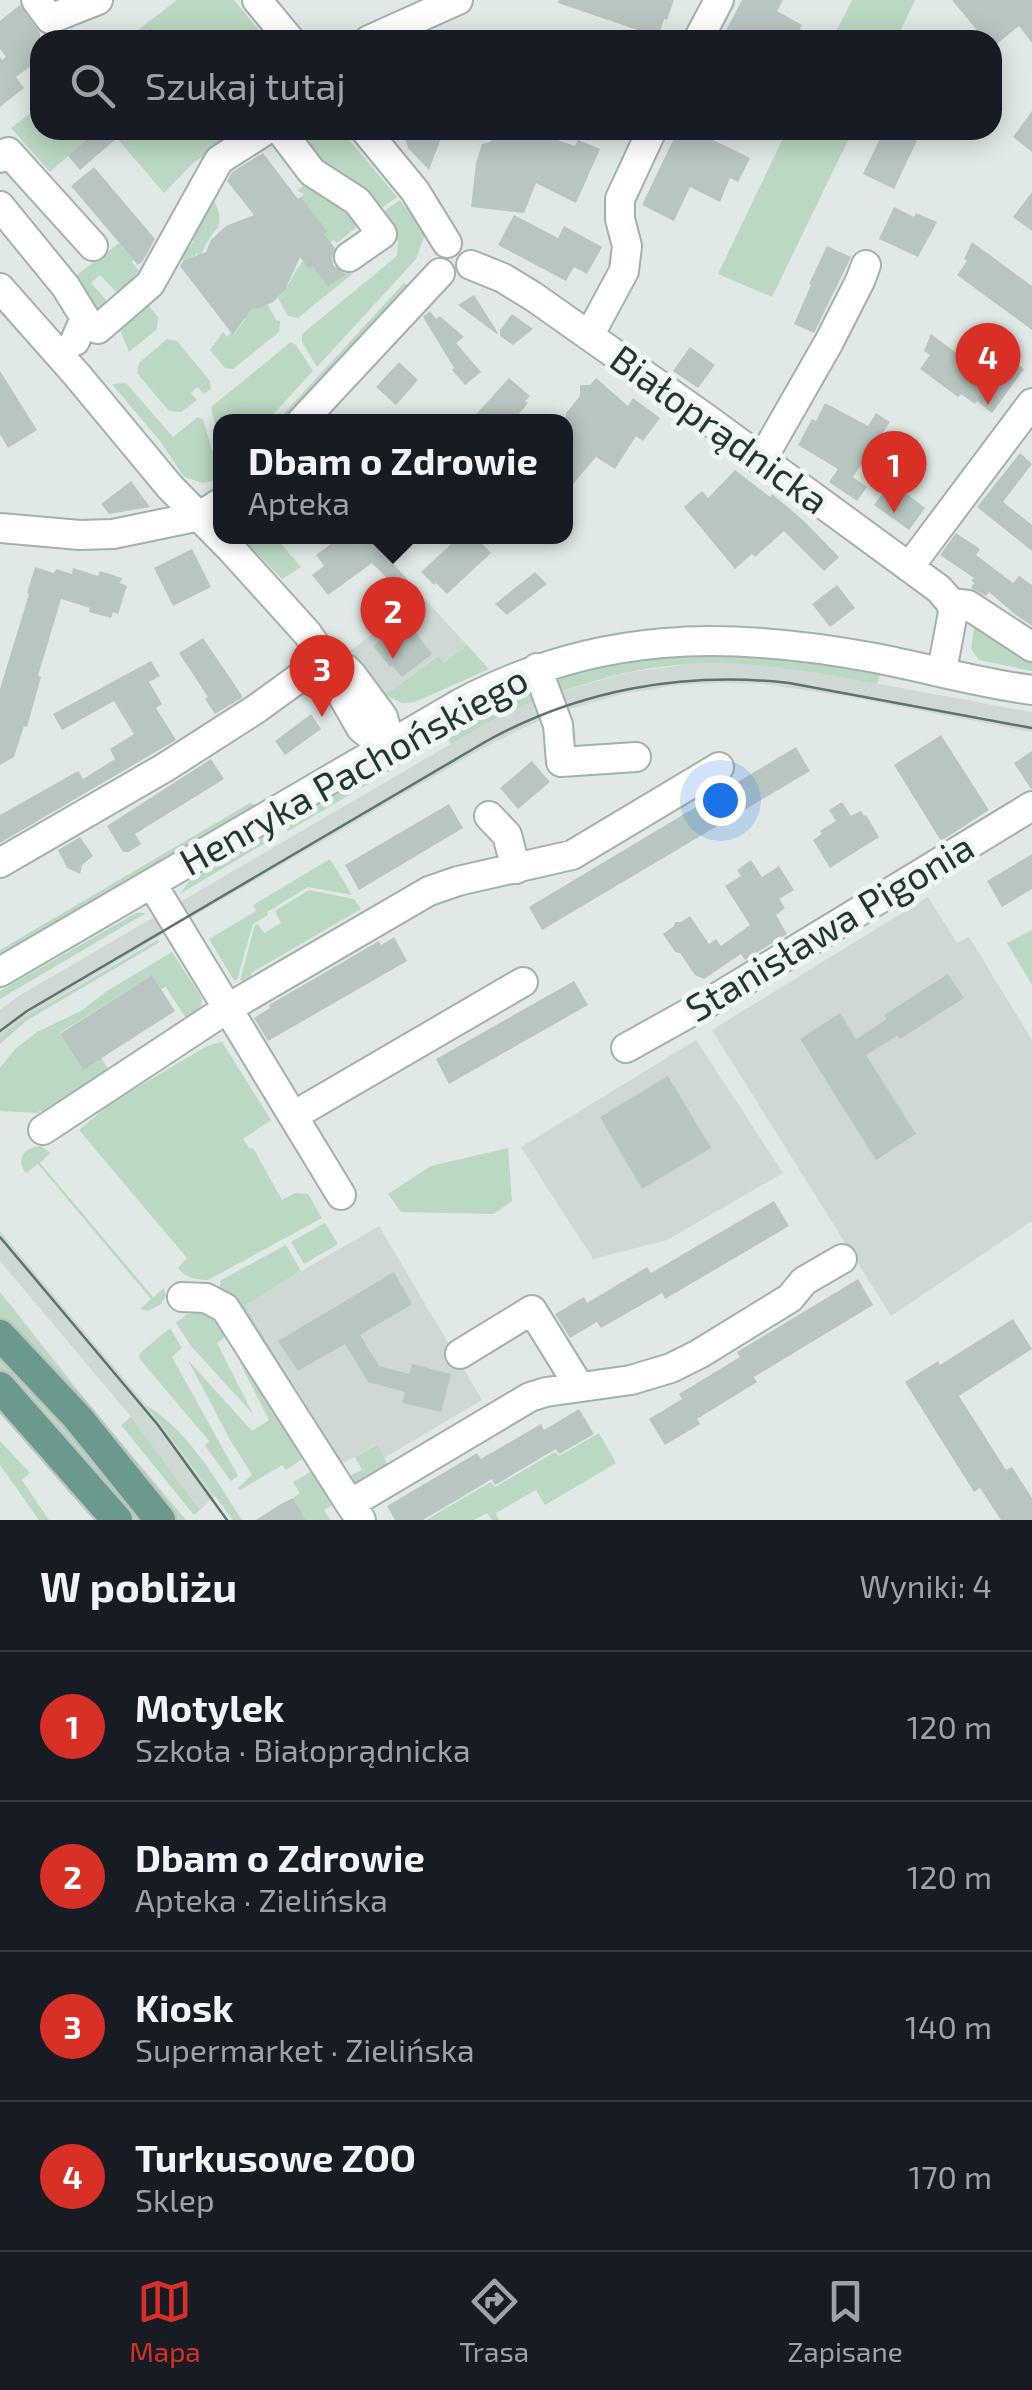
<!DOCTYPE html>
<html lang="pl">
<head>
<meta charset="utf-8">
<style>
  :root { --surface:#171b24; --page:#242831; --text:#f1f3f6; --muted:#9ea1a6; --line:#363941; --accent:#d93025 }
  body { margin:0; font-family:"Exo 2",sans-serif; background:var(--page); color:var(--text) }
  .you { position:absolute; left:720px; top:800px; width:35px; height:35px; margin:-25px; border:8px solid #fff; border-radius:50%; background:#1a73e8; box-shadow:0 0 0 15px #1a73e833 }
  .badge { display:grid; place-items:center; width:65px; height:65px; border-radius:50%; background:var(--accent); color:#fff; font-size:32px; font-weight:700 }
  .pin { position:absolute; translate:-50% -82px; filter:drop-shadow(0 2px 5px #0008) }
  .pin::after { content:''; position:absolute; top:52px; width:35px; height:30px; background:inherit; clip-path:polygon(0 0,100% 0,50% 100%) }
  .popup { position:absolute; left:213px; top:414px; width:360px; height:130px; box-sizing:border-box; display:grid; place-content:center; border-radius:20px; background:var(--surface); filter:drop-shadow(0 2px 8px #0005); font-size:32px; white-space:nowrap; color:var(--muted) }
  .popup b { font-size:38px; color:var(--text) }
  .popup::after { content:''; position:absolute; left:50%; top:100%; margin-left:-20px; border:20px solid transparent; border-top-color:var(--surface) }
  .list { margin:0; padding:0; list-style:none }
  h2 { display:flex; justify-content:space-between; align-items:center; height:130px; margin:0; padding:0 40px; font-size:42px }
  h2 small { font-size:32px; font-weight:400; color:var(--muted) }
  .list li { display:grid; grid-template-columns:65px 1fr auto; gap:30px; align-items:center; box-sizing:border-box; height:150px; padding:0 40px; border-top:2px solid var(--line) }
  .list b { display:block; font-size:38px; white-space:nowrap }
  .list p { margin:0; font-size:32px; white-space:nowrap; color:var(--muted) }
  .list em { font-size:32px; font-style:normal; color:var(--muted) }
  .icon { flex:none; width:55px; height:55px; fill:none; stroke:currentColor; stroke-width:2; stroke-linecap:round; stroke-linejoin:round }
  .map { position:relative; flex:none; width:1032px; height:1520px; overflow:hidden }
  .search { position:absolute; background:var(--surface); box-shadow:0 5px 25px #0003; left:30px; right:30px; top:30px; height:110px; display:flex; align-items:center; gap:25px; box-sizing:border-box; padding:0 35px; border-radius:30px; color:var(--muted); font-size:38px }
  .sheet { height:730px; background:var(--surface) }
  nav { display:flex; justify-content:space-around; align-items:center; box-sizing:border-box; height:140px; border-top:2px solid var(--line); background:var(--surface); font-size:28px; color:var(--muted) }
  nav a { display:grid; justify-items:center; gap:5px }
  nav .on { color:var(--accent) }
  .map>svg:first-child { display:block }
</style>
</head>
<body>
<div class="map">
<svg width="1032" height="1520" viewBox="0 0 1032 1520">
  <rect width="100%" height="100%" fill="#e0e9e5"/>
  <path fill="#ced9d4" d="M422,596L467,645L444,663L437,656L385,695L349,652Z
    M692,664H754L809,671L1032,712V732L845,696L764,684L720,683L678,685L623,694L562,711L555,693L631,672Z
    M542,698L548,716L483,748L195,915L37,1010L0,1038V1010L17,997L451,744L492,720Z
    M928,897L957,943L969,937L1032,1040V1221L891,1316L712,1030Z
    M696,1040L783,1173L667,1240L593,1259L521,1147Z
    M379,1226L482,1400L384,1458L376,1445L342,1464L245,1304Z
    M0,1231L146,1405L215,1496L200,1510L127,1412L0,1261Z"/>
  <path fill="#bbd8c2" d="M177,0H234L267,40H125Z
    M852,0H915L896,40H832Z
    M40,106V130H98L50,172L11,128Z
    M110,130H247L194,162L164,193Z
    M292,130H341L397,197L376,212L312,163Z
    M787,130H853L772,297L718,274Z
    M310,180L364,221L337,243L334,240L330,242L324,234L327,231L301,197L304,194L297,191Z
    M213,198C229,233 212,224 201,256L196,253L195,256L177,262L194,241L185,234Z
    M400,200L425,234L416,259L317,367L302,342V334L397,256L398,241L379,215Z
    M119,243L134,260L132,262L139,271L118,294L100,275L91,283L109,303L95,317L73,278Z
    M382,245L379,252L298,318L288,316L278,298C289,287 293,273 303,261L309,268L312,266L328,287Z
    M404,283L411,287L288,421L276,422Z
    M147,304L158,317L157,329L129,352L120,330L123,318Z
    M268,305L276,320L280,321L279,332L233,369L225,368L210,350L223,332L227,337L231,332L234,335L245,319L239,311Z
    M167,339L177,341L210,381L211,389L204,394L197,387L191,393L197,400L181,412L169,411L137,373L139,363Z
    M291,342L296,345L313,371L267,421L220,422V444L211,407Z
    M126,383L173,437L198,417L203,420L220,475L214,481L203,483L184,477L160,441L112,384Z
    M241,537H275L301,567L282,579Z
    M975,622L1032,656V671L979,660L971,649Z
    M467,645L489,669L415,702L402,703L385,695L438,656L444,663Z
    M746,650L852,667L880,675L877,684C800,668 724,656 646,669C615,674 585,684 555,693L553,680L556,675L613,658Z
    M527,685L542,698L492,720L451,744L444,731L489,702Z
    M405,754H419L288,831L282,826Z
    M250,803L256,805L0,955V950Z
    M272,832V839L180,894L189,881Z
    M330,859L352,895L308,887L267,912L268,915L253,924L237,980H234L209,939L256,911L253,905Z
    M309,890L354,899L361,909L251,973L252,983L240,980L255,925L258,924L264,933L281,923L275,911Z
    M136,913H146L0,999V991Z
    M1032,930V985L1007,943Z
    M159,939L158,943L26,1021L0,1044V1038L24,1018Z
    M172,952L202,998L201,1010L187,1020L166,987L161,989L152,975L60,1033L82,1069L101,1058L109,1070L43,1111H39L40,1113L0,1111V1068L15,1049L37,1032L81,1011L107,991Z
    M222,1042L271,1120L243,1139L250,1149L253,1148L282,1200L295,1193L308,1194L322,1218L208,1280C194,1279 187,1279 178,1268L187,1258L79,1130L111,1103L207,1046Z
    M41,1146L50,1153L40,1163L153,1297L164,1288L166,1296L161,1304L148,1311L140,1309L151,1299L38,1164L26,1173C15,1160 25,1146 41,1146Z
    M508,1148L512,1201L494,1214L401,1212L388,1194L431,1166Z
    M325,1223L338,1244L304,1264L291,1242Z
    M286,1245L301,1271L245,1305L349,1476L362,1470L355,1457L377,1445L390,1469L360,1486H350L219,1290L221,1280Z
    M0,1292L88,1403L186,1520H173L74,1400L0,1318Z
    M198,1312L216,1318L226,1331L223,1339L217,1343L253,1414L191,1346L176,1323L187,1314Z
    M170,1328L182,1348L172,1357L238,1476L231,1481L205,1446L209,1441L139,1358L140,1353Z
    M0,1356L51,1405L147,1520H130L0,1375Z
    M188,1360L252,1431L269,1420L240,1363L244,1360L304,1458L286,1470L282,1465L240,1490L238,1488L252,1475L229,1438Z
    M146,1405C188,1430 216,1480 242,1520H233Z
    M131,1417L200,1510L194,1515L121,1425Z
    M599,1433L616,1463L545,1505L536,1490L496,1513L499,1520H492L487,1513L474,1520H426L491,1482L495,1487L555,1452L559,1456Z
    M0,1441L30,1473L22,1480L49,1520H39L0,1465Z
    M312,1471L332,1505L324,1510L330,1520H306L293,1498L300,1493L293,1482Z"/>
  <path fill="#b8c6c1" d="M559,0H674L667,20L664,19L658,37L558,3Z
    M742,0H783L777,11L802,25L800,29L819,40H721Z
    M952,0H1032V43L1019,26L992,48V40H985Z
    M20,5L40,33V59L16,77L24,88L0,107V57L2,60L6,57L0,49V21Z
    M1032,111V152L1013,137Z
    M98,130H110L117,138L80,170L68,156Z
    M402,130H444L429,170L408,148Z
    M495,130H529L575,146L578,140L600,149L576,203L536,183L524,213L471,207L476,163L482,144L490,142Z
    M678,130H717L713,140L750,158L738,182L730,178L720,202L690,187L674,221L642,205Z
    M884,130H922L894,189L863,174Z
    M263,153L298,199L301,197L328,232L324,234L335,248L332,258L334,266L346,274L328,287L312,266L309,269L300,257L285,290L273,302L260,308L251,309L233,335L180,266L184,260L206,252L211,240L226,226L254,215L227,181L232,172Z
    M94,167L155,239L143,261L138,265L71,186Z
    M1032,192V231L1013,217Z
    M894,207L914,217L916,213L937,222L918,257L879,239Z
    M514,215L558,238L564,226L602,247L587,274L574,267L566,281L498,245Z
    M972,242L1032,286V330L957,275L967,261L964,259Z
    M827,246L851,257L814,333L794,324L811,285L809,284Z
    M474,295L498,333L497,334L458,305Z
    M430,311L436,319L440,316L464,337L456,343L481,372L465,385L452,370L454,368L423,317Z
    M512,314L533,329L513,345L500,336V330Z
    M931,334L978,369L996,344L1011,355L1009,358L1024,369L992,413L977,401L975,404L961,394L958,397L920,369L930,355L924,351Z
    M690,347L715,365L698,388L673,371Z
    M399,362L418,380L396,405L376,387Z
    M0,371L37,430L8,448L0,434Z
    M509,378L530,396L525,401L528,403L512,422H469Z
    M596,378L628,406L633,398L660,418L643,441L636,436L615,469L596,457L566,492V413L580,396V385H590Z
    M825,403L868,426L876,413L890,422L853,477L867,487L857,501L829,482L838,469L798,445L812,419L816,421Z
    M1020,453L1032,464L1003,502L1032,525V551L977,507Z
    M735,470L770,497L772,494L804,521L839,557L824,571L784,531L755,557L752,554L735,569L684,507L702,491L708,498Z
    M131,481L150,507L109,514L101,504Z
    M891,482L925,508L909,530L874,505Z
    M956,533L980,549L976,555L1013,583L1019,576L1032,585V626L1016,615L989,592L986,596L971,588L974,583L971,581L974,578L940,555Z
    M342,536H368L416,589L406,598L372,563L328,595L312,575L324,566L316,555Z
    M460,536H475L491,553L447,594L436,583L434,585L421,572Z
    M192,549L211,587L173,606L154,568Z
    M35,567L54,573L56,569L72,574L73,568L98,576L100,571L122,578L120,583L127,586L118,614L113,612L111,618L89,612L90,608L61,599L38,676L41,677L27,727L24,726L14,757L0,765V689L29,594L27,593Z
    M535,572L547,584L507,615L495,604Z
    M837,585L855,608L830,627L812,604Z
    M406,620L432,654L402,677L392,666L390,667L373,646Z
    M203,638L243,697L215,714L205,699L208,697L179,653Z
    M151,661L160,676L149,682L162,704L156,708L176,740L0,843V815L78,771L83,779L115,759L110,749L134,734L114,701L62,730L53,714Z
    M311,714L321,729L285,755L275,741Z
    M941,735L989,810L941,841L894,765Z
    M796,747L810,771L542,930L529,907Z
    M1032,751V789H1031L1014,763Z
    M211,759L224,779L135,834L141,844L129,852H123L107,826Z
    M532,761L550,782L518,809L500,788Z
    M842,802L851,816L861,811L864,816L866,815L879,837L830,868L813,840L822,834L820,831L836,821L829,810Z
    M449,804L463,828L359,890L345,865Z
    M80,837L93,856L82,865L80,874L67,868L58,850Z
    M1032,854V889L1002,907L987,881Z
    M751,860L762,877L779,866L794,890L779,899L785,908L776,915L787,934L745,960L741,954L704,979L695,975L680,953L675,952L663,934L674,926L675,922H681L690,916L709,944L716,939L721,946L750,925L725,886L741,876L737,870Z
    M394,937L407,961L268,1041L254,1018L270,1008L269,1005L379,941L381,945Z
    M948,974L964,998L900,1039L897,1036L866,1055L916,1134L876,1160L800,1039L840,1013L856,1039L887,1019L884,1015Z
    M152,975L175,1011L83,1070L60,1034Z
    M574,981L588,1005L449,1084L436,1059Z
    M668,1076L711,1148L642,1189L600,1117Z
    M774,1201L789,1226L665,1299L662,1293L601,1328L597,1322L570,1338L555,1314L584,1297L587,1303L647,1267L651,1273Z
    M394,1272L412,1304L360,1335L379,1366L409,1374L412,1364L451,1374L441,1412L402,1403L405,1392L368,1382L345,1344L298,1371L278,1341Z
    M858,1279L873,1305L754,1377L757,1382L697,1419L700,1424L665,1445L649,1419L682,1399L679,1394L740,1357L737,1352Z
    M1013,1319L1032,1349L959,1396L1006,1470L1012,1467L1032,1498V1520H1001L980,1488L974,1492L905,1382L938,1361L940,1365Z
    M579,1409L594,1434L559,1454L556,1449L495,1485L492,1479L423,1520H395L387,1506L477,1453L481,1459L541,1424L544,1430Z
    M293,1498L306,1520H256L281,1504Z"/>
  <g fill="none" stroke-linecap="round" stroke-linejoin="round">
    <g stroke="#a3b0ab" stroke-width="32">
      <path id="minor" d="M36,0L50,19L98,0
        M257,0L290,40
        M369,40L458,0
        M698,40L719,0
        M280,130L312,172L357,201L382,234L349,257
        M365,130L415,191L447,243
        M0,158L8,152L93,246
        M0,206L66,287L85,318L75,341
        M471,265L503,278L534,297L707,419L939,589L951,603L953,612L942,671
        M0,288L77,375L170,487L232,550L307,633L325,659L334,681L361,728L373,738L390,744
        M98,329L150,284L219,160L266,130
        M589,336L624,271L627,246L620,219V199L652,130
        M301,422L440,273
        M761,461L829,342L860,281L866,265
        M0,528L80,535L113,534L200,516L220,503
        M909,567L1032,403
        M951,603L968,605L1032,647
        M325,659L346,669L352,675L383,717L390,744
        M537,668L558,725L561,762L636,757
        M489,816L507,835L516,869
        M0,863L164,768L256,709L325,659
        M152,884L341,1195
        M0,972L459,704C595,631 726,630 875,658C927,668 979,683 1032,690
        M626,1048L723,994L1032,806
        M293,1116L523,982
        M43,1130L228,1008L429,891L458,881L572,855L719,767
        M182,1297L206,1298L225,1308L350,1504
        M460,1354L532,1310L579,1386
        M361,1520L350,1504L530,1397L546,1392L631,1380L671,1368L699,1354L790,1298L804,1281L842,1259"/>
    </g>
    <g stroke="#bdc3c1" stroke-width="35">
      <path id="major" d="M0,1335L78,1418L160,1520
        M0,1387L117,1520"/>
    </g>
    <use href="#minor" stroke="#fff" stroke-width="28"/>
    <use href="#major" stroke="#699a8d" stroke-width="30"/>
    <path stroke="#5d736d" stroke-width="2.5" d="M0,1031L27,1011L485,742C578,690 683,671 789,683L1032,728
      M0,1237L158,1425L227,1520"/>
  </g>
  <g text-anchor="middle" stroke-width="10" stroke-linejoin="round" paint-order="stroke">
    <g font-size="38" fill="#223731" stroke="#f0f6f3">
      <text transform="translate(719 430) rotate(36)" y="13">Białoprądnicka</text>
      <text transform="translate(354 771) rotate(-29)" y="13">Henryka Pachońskiego</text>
      <text transform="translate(830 928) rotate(-31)" y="13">Stanisława Pigonia</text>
    </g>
  </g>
</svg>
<div class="you"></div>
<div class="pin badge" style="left:894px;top:513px">1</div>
<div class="pin badge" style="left:393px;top:659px">2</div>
<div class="popup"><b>Dbam o Zdrowie</b>Apteka</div>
<div class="pin badge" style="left:322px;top:717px">3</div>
<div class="pin badge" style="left:988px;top:405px">4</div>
<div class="search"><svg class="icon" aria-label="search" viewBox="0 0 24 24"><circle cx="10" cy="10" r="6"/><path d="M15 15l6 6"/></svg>Szukaj tutaj</div>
</div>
<section class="sheet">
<h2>W pobliżu<small>Wyniki: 4</small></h2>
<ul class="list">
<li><span class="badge">1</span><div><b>Motylek</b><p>Szkoła · Białoprądnicka</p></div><em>120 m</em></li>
<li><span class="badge">2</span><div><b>Dbam o Zdrowie</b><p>Apteka · Zielińska</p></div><em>120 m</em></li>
<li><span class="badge">3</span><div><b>Kiosk</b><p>Supermarket · Zielińska</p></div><em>140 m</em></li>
<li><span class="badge">4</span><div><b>Turkusowe ZOO</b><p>Sklep</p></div><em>170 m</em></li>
</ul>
</section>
<nav>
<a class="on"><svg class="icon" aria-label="map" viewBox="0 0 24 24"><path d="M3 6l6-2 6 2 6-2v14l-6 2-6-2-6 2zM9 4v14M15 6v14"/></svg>Mapa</a>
<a><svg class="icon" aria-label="directions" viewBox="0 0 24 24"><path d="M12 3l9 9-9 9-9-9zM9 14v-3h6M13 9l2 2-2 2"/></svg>Trasa</a>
<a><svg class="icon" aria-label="saved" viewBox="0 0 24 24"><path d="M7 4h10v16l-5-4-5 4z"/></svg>Zapisane</a>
</nav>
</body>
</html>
